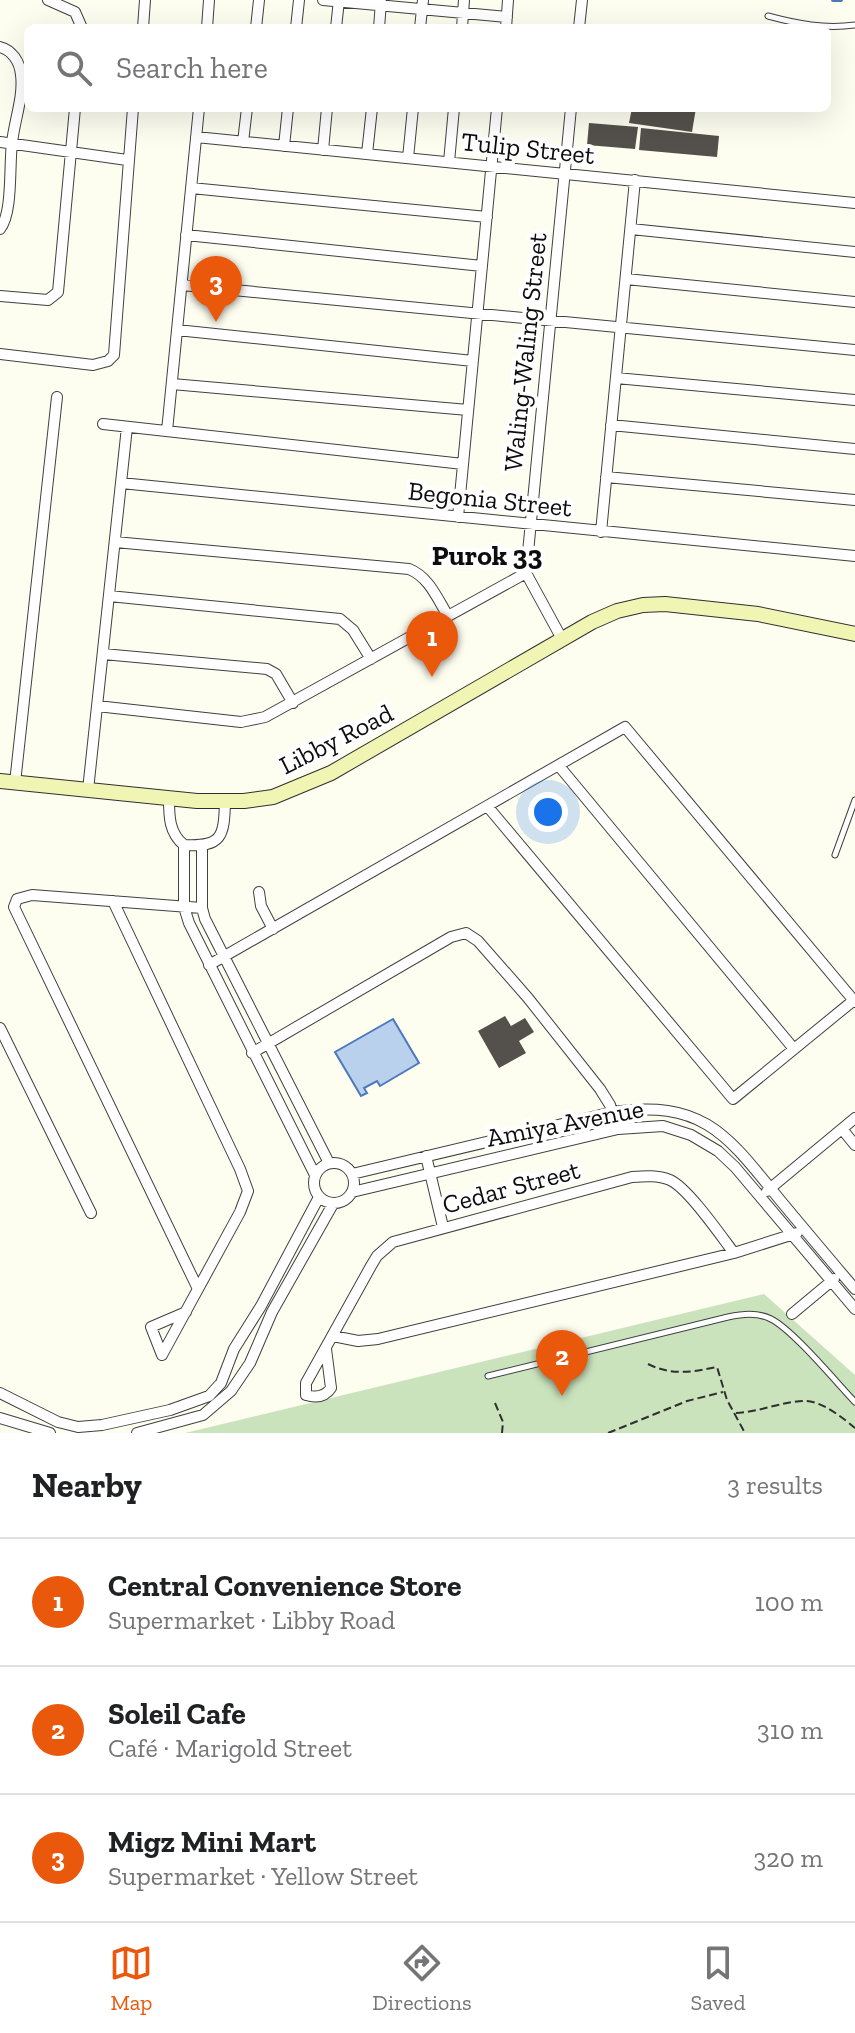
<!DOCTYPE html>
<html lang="en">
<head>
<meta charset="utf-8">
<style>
  :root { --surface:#fff; --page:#f6f6f6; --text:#202124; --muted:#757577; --line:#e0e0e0; --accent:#ea580c }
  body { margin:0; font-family:"Zilla Slab",serif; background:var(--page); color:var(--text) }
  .you { position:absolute; left:548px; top:812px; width:28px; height:28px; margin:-20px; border:6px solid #fff; border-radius:50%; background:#1a73e8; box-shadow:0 0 0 12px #1a73e833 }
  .badge { display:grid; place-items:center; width:52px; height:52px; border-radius:50%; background:var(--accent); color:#fff; font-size:26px; font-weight:700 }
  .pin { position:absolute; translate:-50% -66px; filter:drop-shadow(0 2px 4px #0008) }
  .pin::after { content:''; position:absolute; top:42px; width:28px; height:24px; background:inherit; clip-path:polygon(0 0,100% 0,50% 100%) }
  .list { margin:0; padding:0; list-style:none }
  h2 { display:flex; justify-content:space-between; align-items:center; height:104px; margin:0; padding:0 32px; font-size:34px }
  h2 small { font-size:26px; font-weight:400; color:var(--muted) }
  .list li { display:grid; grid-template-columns:52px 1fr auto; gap:24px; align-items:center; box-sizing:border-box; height:128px; padding:0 32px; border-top:2px solid var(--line) }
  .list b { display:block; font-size:30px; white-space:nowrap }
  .list p { margin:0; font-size:26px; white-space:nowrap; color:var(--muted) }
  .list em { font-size:26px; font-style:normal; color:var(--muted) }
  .icon { flex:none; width:44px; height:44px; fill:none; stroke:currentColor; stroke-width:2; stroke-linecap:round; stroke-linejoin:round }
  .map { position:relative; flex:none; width:855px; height:1433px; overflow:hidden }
  .search { position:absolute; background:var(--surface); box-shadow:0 8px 32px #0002; left:24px; right:24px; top:24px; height:88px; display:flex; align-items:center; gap:20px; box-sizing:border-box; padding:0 28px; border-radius:12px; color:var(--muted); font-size:30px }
  .sheet { height:488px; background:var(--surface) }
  nav { display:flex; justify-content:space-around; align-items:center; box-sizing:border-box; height:112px; border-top:2px solid var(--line); background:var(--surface); font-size:22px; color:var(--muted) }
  nav a { display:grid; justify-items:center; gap:4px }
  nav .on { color:var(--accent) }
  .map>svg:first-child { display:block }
</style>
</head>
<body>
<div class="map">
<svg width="855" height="1433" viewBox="0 0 855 1433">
  <rect width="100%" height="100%" fill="#fdfdf0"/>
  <path fill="#cae3bd" d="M764,1294L855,1375V1433H185Z"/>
  <path fill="#bad1ee" stroke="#4b79bc" stroke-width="2" d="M393,1019L419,1063L380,1086L377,1081L364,1088L367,1093L361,1096L335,1052Z"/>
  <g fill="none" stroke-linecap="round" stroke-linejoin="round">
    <path stroke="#4b79bc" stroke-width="4" d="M833,0H841"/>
  </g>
  <path fill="#54504b" d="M632,108H696L692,132L629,123Z
    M589,123L638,127L635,149L587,145Z
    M641,128L719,136L717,157L639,150Z
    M505,1016L511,1026L525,1018L534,1032L519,1041L526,1053L499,1068L478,1031Z"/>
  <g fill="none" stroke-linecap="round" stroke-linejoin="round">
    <g stroke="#404040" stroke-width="7">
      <path id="lane" d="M768,16C798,24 824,29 855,25
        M835,855L855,800
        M488,1376L728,1317C742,1314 757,1312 771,1319C793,1330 836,1382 855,1402"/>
    </g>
    <g stroke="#404040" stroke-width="12">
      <path id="street" d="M48,0L75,12L82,28
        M323,0L507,17
        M143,28L145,0
        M207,28L209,0
        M256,28L259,0
        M296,28L299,0
        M336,28L339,0
        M379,28L381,2
        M420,28L423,0
        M462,28L464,0
        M506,28L508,0
        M579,28L582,0
        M0,47C12,50 20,62 21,75C24,96 14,122 12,143C9,166 13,213 0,229
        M196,137L855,203
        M0,142L127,160
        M243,142L247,108
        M284,146L288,108
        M323,150L327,108
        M367,154L372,108
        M408,158L413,108
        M449,162L454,108
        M191,188L487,217
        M631,229L855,252
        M186,235L482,266
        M626,279L855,302
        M182,285L855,350
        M0,296L48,300L58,292L75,108
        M177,330L473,361
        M0,354L93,365L108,361L114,355L133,108
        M616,378L855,400
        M172,384L468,410
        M103,424L463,464
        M611,425L855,449
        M167,431L199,108
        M606,477L855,500
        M121,483L855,556
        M458,517L497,108
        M601,532L635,180
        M115,542L409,569C429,577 437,598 448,616
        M109,596L340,619L353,630L371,659
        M562,639L526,573L571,108
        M103,654L267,669L276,674L293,703
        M97,706L241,722L265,717L526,573
        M559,766L794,1049
        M15,783L57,397
        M88,790L127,427
        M169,799C169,816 169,833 184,845V907L189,923L315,1175
        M488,807L733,1099L854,1000
        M184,845C222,847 224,837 225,802
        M202,846V908L205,919L329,1163
        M259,892L261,906L273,929
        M113,901L240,1169L248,1191L240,1212L162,1355
        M209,965L625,727L855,1002
        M0,1028L91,1213
        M252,1053L451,937L466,933L478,941L528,998L600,1089L610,1105L618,1129
        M842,1129L855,1145
        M426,1156L443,1227
        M314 1183a20 20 0 1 1 40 0a20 20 0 1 1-40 0Z
        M352,1174L613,1112C704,1099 728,1136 780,1200C805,1230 830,1260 855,1289
        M767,1191L855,1118
        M352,1192L618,1129L663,1126L691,1135L718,1151L735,1167L855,1309
        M198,1289L14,907L17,899L32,895L202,908
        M792,1314L834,1279
        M333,1336L358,1341L378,1339L734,1253L797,1233
        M326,1349L331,1388C325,1397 316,1398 306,1395V1383L371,1266L377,1256L393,1242L632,1177C645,1176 658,1175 670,1180C688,1188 721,1236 734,1253
        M162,1355L151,1327L186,1312
        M0,1393L58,1422L78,1427L102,1425L170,1410L209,1396L221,1383L234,1349L261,1306L319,1197
        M0,1418L50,1433
        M137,1433L203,1415L231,1391L250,1363L272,1312L333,1204"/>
    </g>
    <g stroke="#2f2f2f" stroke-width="16">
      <path id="secondary" d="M0,781L197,801H244L273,797L331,773L592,622L617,611L643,605L665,604L758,614L855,634"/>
    </g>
    <path stroke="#2f2f2f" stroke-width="2" stroke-dasharray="8 4" stroke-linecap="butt" d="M648,1364C672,1376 692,1372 717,1367L727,1400L745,1433
      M495,1403L503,1422L502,1433
      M736,1413C760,1412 783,1401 805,1401C822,1401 843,1418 855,1428
      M608,1433L687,1401L723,1392"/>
    <use href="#lane" stroke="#fff" stroke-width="5"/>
    <use href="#street" stroke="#fff" stroke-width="10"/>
    <use href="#secondary" stroke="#f0f5b3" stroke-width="14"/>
  </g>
  <g text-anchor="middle" stroke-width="8" stroke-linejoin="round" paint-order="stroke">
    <g font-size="26" fill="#0d0d0d" stroke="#fff">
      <text transform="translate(528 148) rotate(6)" y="9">Tulip Street</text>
      <text transform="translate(525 352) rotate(-84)" y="9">Waling-Waling Street</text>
      <text transform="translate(490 499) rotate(6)" y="9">Begonia Street</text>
      <text transform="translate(336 739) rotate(-27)" y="9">Libby Road</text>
      <text transform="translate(565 1123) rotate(-11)" y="9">Amiya Avenue</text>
      <text transform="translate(511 1187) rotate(-15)" y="9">Cedar Street</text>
    </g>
    <g font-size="28" font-weight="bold" fill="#0d0d0d" stroke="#fff">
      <text x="487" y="565">Purok 33</text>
    </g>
  </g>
</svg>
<div class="you"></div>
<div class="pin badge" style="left:432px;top:677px">1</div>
<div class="pin badge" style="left:562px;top:1396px">2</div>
<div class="pin badge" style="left:216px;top:322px">3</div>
<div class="search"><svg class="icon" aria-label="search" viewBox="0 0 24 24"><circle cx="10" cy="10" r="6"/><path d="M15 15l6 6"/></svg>Search here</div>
</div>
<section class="sheet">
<h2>Nearby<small>3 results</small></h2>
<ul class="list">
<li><span class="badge">1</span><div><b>Central Convenience Store</b><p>Supermarket · Libby Road</p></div><em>100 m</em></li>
<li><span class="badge">2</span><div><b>Soleil Cafe</b><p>Café · Marigold Street</p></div><em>310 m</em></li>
<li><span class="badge">3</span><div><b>Migz Mini Mart</b><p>Supermarket · Yellow Street</p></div><em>320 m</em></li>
</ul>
</section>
<nav>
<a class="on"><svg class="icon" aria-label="map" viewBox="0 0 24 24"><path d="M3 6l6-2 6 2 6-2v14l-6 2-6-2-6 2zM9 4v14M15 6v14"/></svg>Map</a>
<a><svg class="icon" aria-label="directions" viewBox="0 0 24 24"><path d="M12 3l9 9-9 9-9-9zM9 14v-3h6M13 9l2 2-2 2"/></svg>Directions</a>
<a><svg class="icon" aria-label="saved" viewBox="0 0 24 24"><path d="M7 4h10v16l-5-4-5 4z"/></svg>Saved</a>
</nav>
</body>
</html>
